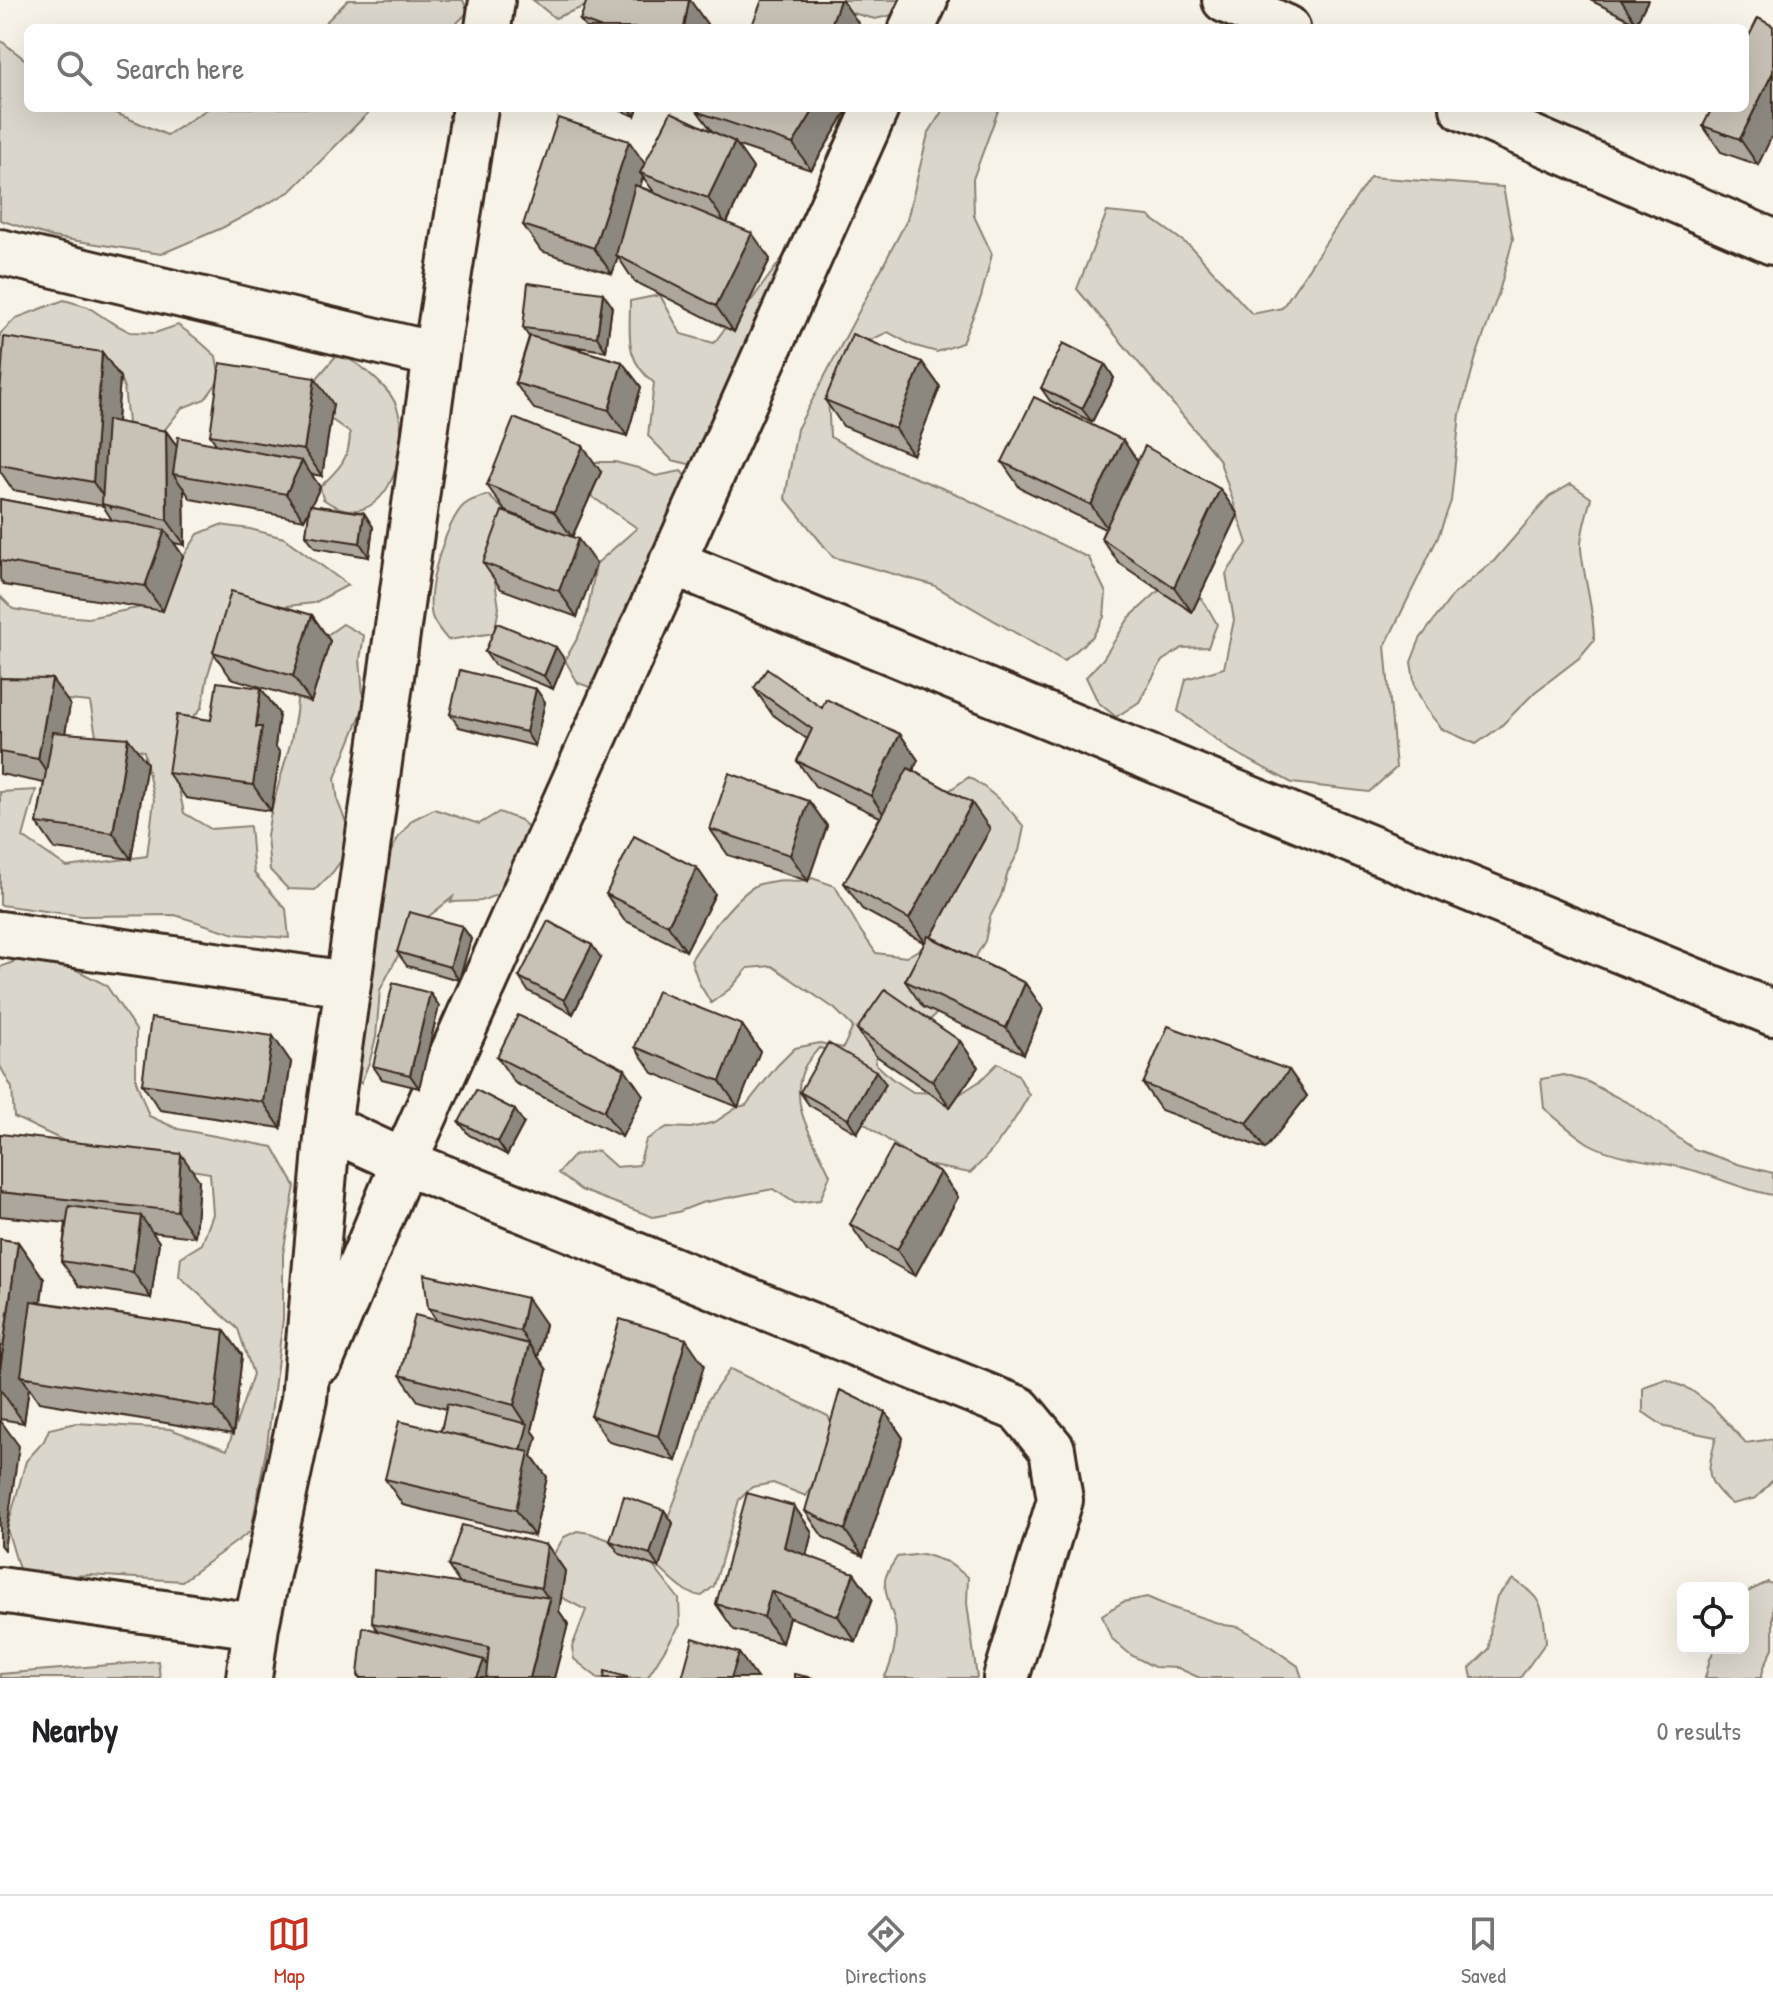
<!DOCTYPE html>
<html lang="en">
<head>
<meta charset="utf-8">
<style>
  :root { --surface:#fff; --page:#f2f2f2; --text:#202124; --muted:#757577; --line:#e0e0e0; --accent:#c8321e }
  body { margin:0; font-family:"Patrick Hand",sans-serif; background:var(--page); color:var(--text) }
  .controls { position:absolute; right:24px; bottom:24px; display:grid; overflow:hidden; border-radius:12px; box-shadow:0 8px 32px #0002 }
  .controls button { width:72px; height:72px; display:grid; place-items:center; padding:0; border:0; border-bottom:2px solid var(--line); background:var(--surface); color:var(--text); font:40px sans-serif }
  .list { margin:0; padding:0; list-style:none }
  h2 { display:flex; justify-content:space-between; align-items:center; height:104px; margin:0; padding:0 32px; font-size:34px }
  h2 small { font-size:26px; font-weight:400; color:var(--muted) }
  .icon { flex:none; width:44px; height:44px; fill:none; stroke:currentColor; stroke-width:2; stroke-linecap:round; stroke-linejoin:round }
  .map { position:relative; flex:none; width:1773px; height:1678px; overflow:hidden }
  .search { position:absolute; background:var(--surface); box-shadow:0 8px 32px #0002; left:24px; right:24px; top:24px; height:88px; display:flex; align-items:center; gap:20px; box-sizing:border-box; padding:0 28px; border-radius:12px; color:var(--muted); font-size:30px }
  .sheet { height:216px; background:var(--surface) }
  nav { display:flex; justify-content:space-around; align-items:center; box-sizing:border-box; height:112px; border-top:2px solid var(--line); background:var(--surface); font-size:22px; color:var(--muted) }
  nav a { display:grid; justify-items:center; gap:4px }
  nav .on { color:var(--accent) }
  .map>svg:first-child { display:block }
</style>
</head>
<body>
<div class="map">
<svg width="1773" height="1678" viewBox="0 0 1773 1678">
  <rect width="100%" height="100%" fill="#f7f3e8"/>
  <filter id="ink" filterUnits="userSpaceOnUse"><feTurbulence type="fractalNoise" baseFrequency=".0125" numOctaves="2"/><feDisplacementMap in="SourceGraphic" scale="16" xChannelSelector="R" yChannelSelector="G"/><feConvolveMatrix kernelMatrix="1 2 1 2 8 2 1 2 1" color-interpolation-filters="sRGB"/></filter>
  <g filter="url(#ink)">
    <path fill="#dbd6cb" stroke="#8b8074" stroke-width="2" d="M348,0H463L468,12L452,28H320Z
      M533,0H593V3L555,18Z
      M803,0H929L923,8L875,19Z
      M0,40L28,62V108H104L167,135L209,108H373L291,191L222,228L161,254L52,237L0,220Z
      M944,108H999L973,179L974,216L992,254L981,297L962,343L937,352L912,345L888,332L859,345L828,395L830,437L883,465L952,492L1089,558L1106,593L1104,617L1093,636L1064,661L933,585L833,557L785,498L797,429L907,220L928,134Z
      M1370,177L1503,187L1513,239L1499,292L1476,357L1460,414L1451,501L1438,537L1385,646L1396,768L1369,792L1292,783L1229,749L1178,711L1186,679L1224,668L1234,620L1226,574L1247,543L1219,459L1077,289L1107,212L1148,216L1191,247L1252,314L1282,308Z
      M805,227L710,469L672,460L648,436L654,383C624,358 630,337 630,301L660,295L681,334L714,343L729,323L748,305Z
      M64,300L88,307L109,321L130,332L155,333L178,325L197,339L216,356L220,379L205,399L182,408L166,428L148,445L129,431L124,388L120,377L98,362L3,383L0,373V334L16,318Z
      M335,357C348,357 357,363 368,372C377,380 392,393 396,405C414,451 383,542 323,499L320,487C338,470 350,459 350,433L328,417L312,384Z
      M591,462H615L638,468L656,476L681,471C711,506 720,511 702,556L602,691L578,683L565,660L578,637L587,615L596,564L637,528L594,498L575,479Z
      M1571,484L1591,498C1587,514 1580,534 1581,549C1584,580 1594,609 1594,640L1579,658L1535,692L1500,727L1476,744L1442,729L1426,709L1415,687L1411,662L1420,639L1453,595L1494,561L1549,497Z
      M488,495L505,511L506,534L495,581L499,608L494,633L448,640C443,634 436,626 433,619C423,596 446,521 464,505C470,500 480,497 488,495Z
      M220,525L250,529L284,538L348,585L314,603L278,607L220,637L208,674L202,707L187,725L176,775L184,813L211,829L250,826L254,873L286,909L289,938L235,934L175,915L82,916L0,905V792L36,790L23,837L67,867L147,856L154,800L144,751L97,741L90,702L34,697L0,680V596L13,609L49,615L88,618L152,605L198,534Z
      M1165,585H1189L1205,603L1217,624L1208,647L1182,648L1162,661L1139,702L1116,717L1098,702L1086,677L1103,659L1129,618Z
      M343,624L364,636L360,659L364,707L335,778L338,802L349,830L346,854L332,873L315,890L288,889L270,870L267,836L271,811L291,741L296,713L298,687L323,638Z
      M969,777C992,791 1008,806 1024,827L1019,851L1008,872L1001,896L990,917L985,941L949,1001L931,1019L881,1031L875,1063L891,1078L913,1092L960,1094L980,1081L998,1063L1018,1075L1029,1095C1013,1124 995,1151 970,1173L922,1164L861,1121L846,1055L819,1048C814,1054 807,1061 804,1068C787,1106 816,1142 830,1175L820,1200L795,1203L773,1189L701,1203L678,1212L653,1217L581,1190L558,1173L574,1155L598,1151L616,1167L639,1165L646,1140L667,1127L691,1128L715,1122L738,1107L746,1105L777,1066L795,1048L820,1043L843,1048L853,1027L835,1009L772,966L748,968L731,988L711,1003L699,983L691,960C703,940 736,895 757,885C762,883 770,882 775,881C787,878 801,884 812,878L835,886L860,930L876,953L906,957L927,945L958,815L950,790Z
      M434,809L479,824L499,812L520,820L538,835L504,892L481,901L451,902L453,897L418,925L403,946L380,990L376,1037L370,1060L361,1083L338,1076L386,861L398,838L412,820Z
      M26,957L61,962L106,985L136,1030V1081L149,1116L178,1129L273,1147L295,1186L283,1254V1319L267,1445L251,1531L182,1581L89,1575L22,1579L7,1529L26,1461L44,1441L49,1429L76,1423L170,1429L227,1450L253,1374L238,1329L179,1276L181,1257L202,1244L213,1214L210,1173L143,1162L64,1141L14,1117L12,1088L0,1066V967Z
      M1564,1075L1588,1082L1634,1106L1694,1149L1741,1165L1773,1173V1195C1748,1191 1726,1181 1702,1173C1666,1160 1622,1162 1588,1143C1572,1133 1558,1120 1544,1108L1541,1079Z
      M730,1369L828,1416L838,1437L806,1496L773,1483L752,1487L739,1500L714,1586L702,1596C683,1594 673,1580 659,1568L671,1510L693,1454L708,1400Z
      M1666,1379L1691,1390L1711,1405L1746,1443L1773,1439V1480L1756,1498L1732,1504C1702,1479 1708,1471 1716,1437L1665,1427L1643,1412V1387Z
      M577,1531L590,1533L626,1546L649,1561L679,1599L680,1625L647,1678H598L574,1659L572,1647L586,1610L559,1596L549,1562L564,1537Z
      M923,1554L947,1562L968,1577L967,1603L977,1678H884C892,1665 898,1638 895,1623C892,1609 884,1595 885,1580C886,1572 893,1564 897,1557Z
      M1513,1579C1544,1599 1543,1607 1546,1642L1520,1678H1472L1470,1668L1489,1649L1491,1623L1497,1596Z
      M1768,1582L1773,1585V1648L1764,1667L1761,1678H1705L1710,1659L1715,1648H1743V1594Z
      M1147,1597L1170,1607L1224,1625L1239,1627L1260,1639L1298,1666L1302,1678H1200L1178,1668L1154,1667L1131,1655L1111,1638L1102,1615L1123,1602Z
      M158,1661L160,1678H0V1674Z"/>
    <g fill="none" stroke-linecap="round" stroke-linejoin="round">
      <g stroke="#3b2a1e" stroke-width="50">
        <path id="minor" d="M1225,0L1287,28
          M488,28L492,0
          M912,28L925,0
          M1463,108L1773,242
          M0,252L436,355
          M672,562L1773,1013
          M0,934L347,984
          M328,1127L404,1162L1019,1409L1052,1449L1060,1500L1006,1678
          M321,1360L404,1162L876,108
          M0,1590L256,1626
          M249,1678L256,1626L304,1399L328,1127L436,355L475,108"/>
      </g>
      <use href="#minor" stroke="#f7f3e8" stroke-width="44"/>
    </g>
    <path fill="#aca69d" stroke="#3b2a1e" stroke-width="2" fill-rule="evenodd" d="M1590,0H1648L1636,23Z
      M580,20L707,24L706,28H586Z
      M1773,26L1758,165L1721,152L1703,126Z
      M614,108H638L635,116Z
      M848,109L811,170L736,145L753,168L727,223L770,259L734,332L634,281L618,257L612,274L541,251L523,225L712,131L698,112ZM643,177L654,192L640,187Z
      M612,306L606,351L563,345L622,362L641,387L627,436L534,409L515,383L529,337L523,328Z
      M102,352L120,377L117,422L166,431L177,446L216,444L210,435L333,404L322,476L311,474L320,487L311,505L364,513L373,527L369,557L315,548L306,535L310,509L304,520L191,499L184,489L185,545L174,543L183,556L163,611L4,585L0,579V499L112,520L103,506L13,490L0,471V395Z
      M922,362L940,387L913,455L843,426L825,400Z
      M1105,364L1114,378L1092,422L1050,401L1041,388Z
      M1138,461L1220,489L1238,515L1192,612L1119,563L1101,538L1105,529L1020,488L1002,462Z
      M601,472L572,537L596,564L577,617L501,589L483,563L557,531L505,511L487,485Z
      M312,615L330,641L311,702L231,678L213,652Z
      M485,652L565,660L553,689L494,665Z
      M0,678L70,705L65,733L147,763L131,859L55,849L37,823L44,783L0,774Z
      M261,688L279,714L275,746L280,753L271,811L186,798L168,773L211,720Z
      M754,688L822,708L900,734L918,760L913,770L990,829L931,937L1025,983L1043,1009L1024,1054L923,1007L905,981L925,943L862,909L844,883L880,817L815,786L797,761L807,739L772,714Z
      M536,689L545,702L535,746L459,727L450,714Z
      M809,801L827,826L808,881L728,855L710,829Z
      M697,868L715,894L686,951L624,920L606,894Z
      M462,926L471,939L459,980L407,966L397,952Z
      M601,958L573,1014L528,991L519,977Z
      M430,993L439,1006L419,1088L382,1079L373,1066Z
      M742,1025L760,1051L738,1107L653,1073L635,1047Z
      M857,1029L960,1041L978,1067L950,1107L875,1055Z
      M497,1057L643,1095L622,1137L515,1083Z
      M291,1062L281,1128L160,1110L142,1084Z
      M1289,1070L1307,1096L1265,1149L1161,1110L1143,1084Z
      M886,1084L857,1133L809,1105L800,1092Z
      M459,1122L524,1123L507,1155L469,1135Z
      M0,1134L199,1180L195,1237L152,1232L159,1242L151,1298L79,1286L61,1261L66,1223L0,1216Z
      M940,1172L958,1197L915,1276L868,1250L850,1224Z
      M0,1239L18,1242L44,1279L41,1302L224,1330L242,1355L233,1434L39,1402L29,1387L24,1423L0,1419Z
      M428,1308L545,1324L538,1357L547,1370L532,1430L537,1437L532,1456L547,1477L534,1536L403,1505L385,1479L441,1431L446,1409L418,1401L400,1375L437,1321Z
      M704,1365L676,1461L609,1442L591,1416Z
      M885,1412L903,1438L863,1556L823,1537L805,1511Z
      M794,1506L812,1532L806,1556L854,1573L872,1599L856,1642L789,1617L782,1643L734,1630L716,1604Z
      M664,1510L673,1523L659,1568L620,1554L610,1541Z
      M547,1545L565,1571L559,1611L568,1624L554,1678H359L358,1675L378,1631L372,1623L460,1584L448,1566Z"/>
    <path fill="#8c877f" stroke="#3b2a1e" stroke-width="2" d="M689,0H690L707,24L706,28H684Z
      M840,0H842L859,24L857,28H830Z
      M1621,0H1648L1636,23Z
      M1773,72V134L1758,165L1740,139Z
      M629,108H638L635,116Z
      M815,108L848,109L811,170L793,144Z
      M629,141L647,167L640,173L643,177L618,256L616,255L618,257L612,274L594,248Z
      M735,142L753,168L726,224L708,198Z
      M752,233L770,259L734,332L716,306Z
      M603,293L612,306L606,351L597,337Z
      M102,352L120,377L111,508L93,482Z
      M622,362L641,387L627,436L609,410Z
      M922,362L940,387L913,455L895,429Z
      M1105,364L1114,378L1092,422L1082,409Z
      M315,378L333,404L322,476L304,450Z
      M166,431L184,456L173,474L184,489L185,545L167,520Z
      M1123,440L1141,466L1109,531L1091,505Z
      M583,446L601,472L572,537L554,512Z
      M302,461L320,487L304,520L286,494Z
      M1220,489L1238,515L1192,612L1174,587Z
      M364,513L373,527L369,557L360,543Z
      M165,530L183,556L163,611L145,586Z
      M578,539L596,564L577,617L559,591Z
      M312,615L330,641L311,702L293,676Z
      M556,647L565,660L553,689L544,676Z
      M52,679L70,705L56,785L38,759Z
      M261,688L279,714L275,746L280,753L271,811L253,785L256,727Z
      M536,689L545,702L535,746L526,732Z
      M900,734L918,760L889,822L871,796Z
      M128,738L147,763L131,859L113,833Z
      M809,801L827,826L808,881L790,855Z
      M972,803L990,829L927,945L909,919Z
      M697,868L715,894L686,951L668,925Z
      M462,926L471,939L459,980L450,967Z
      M592,945L601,958L573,1014L564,1000Z
      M1025,983L1043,1009L1024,1054L1006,1028Z
      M430,993L439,1006L419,1088L410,1075Z
      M742,1025L760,1051L738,1107L720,1081Z
      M273,1036L291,1062L281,1128L263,1102Z
      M960,1041L978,1067L950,1107L932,1081Z
      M625,1069L643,1095L622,1137L604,1111Z
      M1289,1070L1307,1096L1265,1149L1247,1123Z
      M876,1071L886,1084L857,1133L848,1119Z
      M515,1110L524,1123L507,1155L498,1142Z
      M181,1154L199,1180L195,1237L177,1211Z
      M940,1172L958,1197L915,1276L897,1250Z
      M141,1216L159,1242L151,1298L133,1272Z
      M18,1242L44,1279L30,1378L21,1376L29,1387L24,1423L0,1389V1369Z
      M527,1298L545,1324L538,1357L520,1331Z
      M224,1330L242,1355L233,1434L215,1408Z
      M686,1339L704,1365L676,1461L658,1436Z
      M529,1344L547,1370L532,1430L537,1437L532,1456L547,1477L534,1536L516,1510L520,1456L527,1425L514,1405Z
      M885,1412L903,1438L863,1556L845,1530Z
      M0,1420L19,1446L4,1550L0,1545Z
      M794,1506L812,1532L802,1573L784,1547Z
      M664,1510L673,1523L659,1568L650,1554Z
      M547,1545L565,1571L559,1611L568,1624L554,1678H530L550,1601L541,1588Z
      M854,1573L872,1599L856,1642L838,1616Z
      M771,1591L789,1617L782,1643L764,1617Z
      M739,1653L757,1678H731Z
      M484,1660L497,1678H477Z"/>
    <path fill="#c8c1b6" stroke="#3b2a1e" stroke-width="2" d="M587,0H689L684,28H602L580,20Z
      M762,0H840L830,28H751Z
      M1758,18L1773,26V72L1740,139L1703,126L1712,108H1745V44Z
      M700,108H815L793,144L698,112Z
      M671,112L735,142L708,198L640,173Z
      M558,118L629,141L594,248L523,225Z
      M635,185L752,233L716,306L616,255Z
      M528,283L603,293L597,337L523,328Z
      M852,334L922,362L895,429L825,400Z
      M530,336L622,362L609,410L515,383Z
      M4,337L102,352L93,482L0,465V395Z
      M1063,343L1105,364L1082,409L1041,388Z
      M220,363L315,378L304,450L210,435Z
      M1034,397L1123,440L1091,505L1002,462Z
      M514,418L583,446L554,512L487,485Z
      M107,420L166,431L167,520L102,504Z
      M178,437L302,461L286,494L173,474Z
      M1145,446L1220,489L1174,587L1101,538Z
      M0,499L165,530L145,586L0,561Z
      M310,505L364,513L360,543L306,535Z
      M502,511L578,539L559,591L483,563Z
      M231,591L312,615L293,676L213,652Z
      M497,623L556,647L544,676L485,652Z
      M767,669L822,708L826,699L900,734L871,796L797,761L812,729L754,688Z
      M460,670L536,689L526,732L450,714Z
      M0,678L52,679L38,759L0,752Z
      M217,682L261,688L256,727H262L253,785L168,773L177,715L211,720Z
      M53,732L128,738L113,833L37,823Z
      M908,768L972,803L909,919L844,883Z
      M729,773L809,801L790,855L710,829Z
      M634,836L697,868L668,925L606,894Z
      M409,912L462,926L450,967L397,952Z
      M548,921L592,945L564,1000L519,977Z
      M928,936L1025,983L1006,1028L905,981Z
      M393,983L430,993L410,1075L373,1066Z
      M885,989L960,1041L932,1081L857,1029Z
      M657,991L742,1025L720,1081L635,1047Z
      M518,1015L625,1069L604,1111L497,1057Z
      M151,1018L273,1036L263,1102L142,1084Z
      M1168,1026L1289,1070L1247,1123L1143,1084Z
      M828,1043L876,1071L848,1119L800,1092Z
      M476,1090L515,1110L498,1142L459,1122Z
      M0,1134L181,1154L177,1211L0,1192Z
      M893,1146L940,1172L897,1250L850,1224Z
      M69,1206L141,1216L133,1272L61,1261Z
      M0,1239L18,1242L0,1369Z
      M424,1274L527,1298L520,1331L428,1308Z
      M31,1301L224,1330L215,1408L21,1376Z
      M415,1315L529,1344L514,1405L400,1375Z
      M620,1319L686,1339L658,1436L591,1416Z
      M840,1390L885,1412L845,1530L805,1511Z
      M447,1404L528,1424L521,1450L441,1431Z
      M399,1421L529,1452L516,1510L385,1479Z
      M747,1493L794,1506L784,1547L854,1573L838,1616L771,1591L764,1617L716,1604Z
      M624,1496L664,1510L650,1554L610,1541Z
      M462,1525L547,1545L541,1588L448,1566Z
      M374,1570L550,1598L530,1678H486L489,1647L372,1623Z
      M363,1627L484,1660L477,1678H362L358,1675Z
      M693,1638L739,1653L731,1678H682Z
      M605,1671L627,1677V1678H604Z
      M794,1674L813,1678H794Z"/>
  </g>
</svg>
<div class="controls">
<button><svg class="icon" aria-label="locate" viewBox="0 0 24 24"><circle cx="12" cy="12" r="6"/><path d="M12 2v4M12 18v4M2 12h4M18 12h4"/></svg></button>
</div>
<div class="search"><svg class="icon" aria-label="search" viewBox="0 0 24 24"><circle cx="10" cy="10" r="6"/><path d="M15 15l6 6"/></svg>Search here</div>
</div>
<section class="sheet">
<h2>Nearby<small>0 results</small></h2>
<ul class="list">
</ul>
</section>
<nav>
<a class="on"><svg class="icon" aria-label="map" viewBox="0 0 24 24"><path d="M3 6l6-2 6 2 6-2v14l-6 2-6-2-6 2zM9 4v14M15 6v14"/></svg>Map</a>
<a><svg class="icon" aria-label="directions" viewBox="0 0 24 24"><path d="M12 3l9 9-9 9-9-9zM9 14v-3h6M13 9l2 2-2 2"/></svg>Directions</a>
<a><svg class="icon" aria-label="saved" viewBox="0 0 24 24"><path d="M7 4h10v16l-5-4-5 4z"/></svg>Saved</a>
</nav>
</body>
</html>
